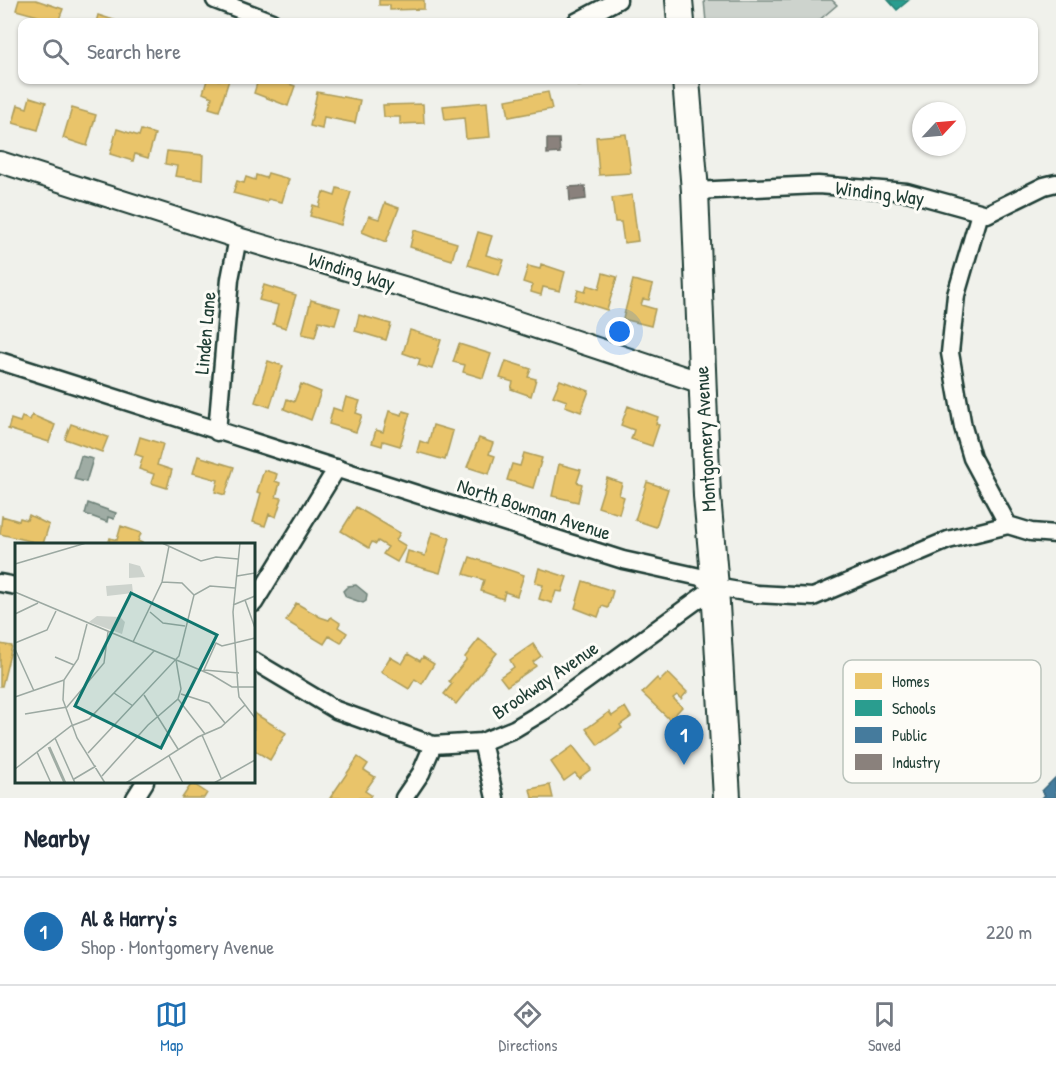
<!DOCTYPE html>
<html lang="en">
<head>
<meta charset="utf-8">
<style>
  :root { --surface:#fff; --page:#f2f2f3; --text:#1f2937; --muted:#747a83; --line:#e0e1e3; --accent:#1f6fb2 }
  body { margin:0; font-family:"Patrick Hand",sans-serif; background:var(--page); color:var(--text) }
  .compass { position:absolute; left:912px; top:102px; width:54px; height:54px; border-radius:50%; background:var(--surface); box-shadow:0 2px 4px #0004; rotate:64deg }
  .you { position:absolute; left:620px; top:332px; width:21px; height:21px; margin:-15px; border:4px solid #fff; border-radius:50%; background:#1a73e8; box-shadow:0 0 0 9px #1a73e833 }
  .badge { display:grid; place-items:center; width:39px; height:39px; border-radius:50%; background:var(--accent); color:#fff; font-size:20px; font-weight:700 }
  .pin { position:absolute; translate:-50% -50px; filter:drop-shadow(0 2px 3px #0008) }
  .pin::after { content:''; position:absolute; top:32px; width:21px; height:18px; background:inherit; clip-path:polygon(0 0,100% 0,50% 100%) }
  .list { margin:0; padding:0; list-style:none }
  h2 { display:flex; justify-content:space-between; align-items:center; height:78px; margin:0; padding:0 24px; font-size:26px }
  h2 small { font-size:20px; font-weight:400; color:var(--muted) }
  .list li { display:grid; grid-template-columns:39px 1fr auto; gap:18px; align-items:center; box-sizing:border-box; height:108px; padding:0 24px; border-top:2px solid var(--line) }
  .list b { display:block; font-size:22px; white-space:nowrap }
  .list p { margin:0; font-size:20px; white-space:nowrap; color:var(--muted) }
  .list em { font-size:20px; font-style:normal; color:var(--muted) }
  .icon { flex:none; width:33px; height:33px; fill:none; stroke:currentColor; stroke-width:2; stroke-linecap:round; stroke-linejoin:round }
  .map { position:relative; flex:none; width:1056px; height:798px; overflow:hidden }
  .search { position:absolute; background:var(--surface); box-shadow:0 2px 4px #0004; left:18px; right:18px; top:18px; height:66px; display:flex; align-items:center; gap:15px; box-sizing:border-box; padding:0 21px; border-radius:12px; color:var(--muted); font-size:22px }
  .sheet { height:186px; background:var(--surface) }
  nav { display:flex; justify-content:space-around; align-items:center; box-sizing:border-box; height:84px; border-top:2px solid var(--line); background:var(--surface); font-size:16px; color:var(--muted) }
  nav a { display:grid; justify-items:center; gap:3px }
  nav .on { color:var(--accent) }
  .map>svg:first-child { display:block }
</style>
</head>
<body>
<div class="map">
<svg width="1056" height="798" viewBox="0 0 1056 798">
  <rect width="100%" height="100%" fill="#f0f1eb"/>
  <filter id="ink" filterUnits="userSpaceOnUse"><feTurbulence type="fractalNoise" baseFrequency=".0167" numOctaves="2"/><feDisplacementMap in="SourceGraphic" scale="12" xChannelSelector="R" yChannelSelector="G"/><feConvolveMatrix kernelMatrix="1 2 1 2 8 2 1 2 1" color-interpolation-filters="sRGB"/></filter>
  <g filter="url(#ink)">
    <path fill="#cdd3cd" stroke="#768880" stroke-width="1.5" d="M704,0H832L837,5L817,22H706Z"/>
    <path fill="#9faca4" stroke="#6c8077" stroke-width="1.5" d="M81,456L93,459L86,482L74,479Z
      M88,503L116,513L114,519L108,517L107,522L85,514Z
      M356,585L367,594L366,601L363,603L346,597L343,591L348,586Z"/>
    <path fill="#e9c46a" stroke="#ac9c5a" stroke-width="1.5" d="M19,0H36L63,9L58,22H36L38,16L16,10Z
      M379,0H424V9L390,10V5H379Z
      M98,15L117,21V22H96Z
      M207,80H229L219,111L209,108L212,97L203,93Z
      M258,80H278L295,86L288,106L254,93Z
      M577,80H605L578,86Z
      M317,92L360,100L355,123L324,117L322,129L310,126Z
      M548,92L552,109L509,117L506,100Z
      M30,97L46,102L38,130L13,123L18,105L27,108Z
      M487,102L490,137L466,139L464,118L445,120L443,106Z
      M423,104L424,123L400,124V117H384L383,105Z
      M72,108L96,115L87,146L63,138Z
      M117,129L139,136L141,130L155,134L148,158L135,154L133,161L110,154Z
      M626,134L631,173L599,175L596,137Z
      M167,151L203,155L202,180L175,176L177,166L165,164Z
      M268,173L289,179L282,202L268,199L267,202L233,193L237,181L244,183L246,177L255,180L256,175L266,178Z
      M337,188L351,192L341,225L310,216L313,205L319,207L323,192L335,196Z
      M632,195L638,241L624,243L621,222H615L612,198Z
      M385,203L399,208L386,242L362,232L369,216L379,219Z
      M414,230L457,243L452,260L410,247Z
      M478,232L492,236L486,255L504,260L499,275L468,265Z
      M541,264L565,272L560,291L543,287L541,295L531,292L532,285L523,282L528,266L540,269Z
      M603,273L617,277L607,310L575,300L578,290L585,292L587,285L599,289Z
      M633,280L653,285L649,300L643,299L641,305L655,309L651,326L623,319Z
      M264,285L296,295L286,328L273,324L278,305L259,300Z
      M311,300L340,308L335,325L319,321L315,337L302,334Z
      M359,315L391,324L386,340L355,331Z
      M410,330L441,340L432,369L418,365L420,359L403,353Z
      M459,344L491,354L483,378L463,372L465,365L453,362Z
      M268,361L283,366L270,407L255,402Z
      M506,361L531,369L528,377L536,379L531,396L511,389L513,382L500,378Z
      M560,380L589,391L581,412L565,406L567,401L553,396Z
      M301,384L321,392L311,420L284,409L287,399L294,402Z
      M346,397L360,401L356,413L362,415L356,432L329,424L333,408L342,411Z
      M628,406L658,417L656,424L659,425L652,446L631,439L634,430L621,425Z
      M389,411L402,415L403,411L410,413L400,446L383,441L382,446L372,443L376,430L383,432Z
      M32,415L55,425L49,442L8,429L11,419L20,422L22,417L30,420Z
      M71,424L108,437L102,452L65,439Z
      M433,425L453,431L445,460L417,452L420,441L428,444Z
      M140,437L163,444L157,465L172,470L167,488L151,483L154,474L139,469L143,457L135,454Z
      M479,438L493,443L489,454L495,456L489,474L467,467Z
      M524,453L542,458L533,488L507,480L512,464L520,466Z
      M198,456L234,467L225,495L215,492L218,480L193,473Z
      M559,464L581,470L577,482L582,484L578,502L552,496Z
      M264,470L277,474L275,481L280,483L276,497L282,498L276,517L269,514L265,526L253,522L261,493L257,492Z
      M607,478L622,483L619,495L624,497L619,514L598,507Z
      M647,482L668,489L656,527L635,520Z
      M356,507L400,533L396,540L406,546L397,562L383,554L388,547L378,541L376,544L372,542L369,548L341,531Z
      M29,515L49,525L43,544L0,534L2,516L19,521L20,518L27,520Z
      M121,526L141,533L138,541L144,544H108L110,538L117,540Z
      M432,532L450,538L440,573L405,563L408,551L425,556Z
      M470,557L524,575L517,596L505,592L503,599L481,591L484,580L464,574Z
      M539,568L567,577L562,592L556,591L552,603L539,599L543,585L535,583Z
      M583,581L613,591L608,608L602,606L598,617L575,608Z
      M296,603L320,617L329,620L331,617L340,623L338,627L347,633L341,643L329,636L324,644L286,621Z
      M479,639L497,653L456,704L444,694L452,684L449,681L466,660L465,657Z
      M0,644L12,646L2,686H0Z
      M533,644L541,656L533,662L536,666L507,686L500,677L514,667L510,660Z
      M408,654L420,661L423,657L434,664L422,684L415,679L409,689L381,672L390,657L402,664Z
      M668,673L687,692L681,699L677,695L673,698L682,707L670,720L642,693L657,678L660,681Z
      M625,707L631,717L620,725L622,728L598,745L586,729L609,712L612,716Z
      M254,713L286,733L270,760L254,750Z
      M573,746L591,769L579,778L575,773L564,781L551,762Z
      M358,757L368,764L364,770L375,777L365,791L371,795L369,798H330Z
      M192,783L207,793L204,798H182Z
      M550,785L553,798H532L530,789Z"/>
    <path fill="#2a9d8f" stroke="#278074" stroke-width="1.5" d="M888,0H909L897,10Z"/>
    <path fill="#457b9d" stroke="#3a687e" stroke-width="1.5" d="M1055,778L1056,798H1042L1045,795L1042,791Z"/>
    <path fill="#8a817c" stroke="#6a6d66" stroke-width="1.5" d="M547,139H559L560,153L547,154Z
      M585,186L586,199L570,201L569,187Z"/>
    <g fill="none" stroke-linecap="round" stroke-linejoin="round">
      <g stroke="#1f3d34" stroke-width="21">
        <path id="minor" d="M215,0L272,22
          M576,22L618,0
          M695,191L818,185L907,192L987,214L1044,186L1056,183
          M980,213L956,295L950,353L963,427L972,458L1008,525
          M0,361L623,560L700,577L715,587L757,594L813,597L948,540L1008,525L1031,532L1056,534
          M217,432L230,279L238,238
          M0,583L16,586
          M254,603L337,468
          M254,661L336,710L433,745L482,742L514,729L544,711L715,587
          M482,742L495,798
          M135,798L145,782
          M404,798L421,773L433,745"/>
      </g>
      <g stroke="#1f3d34" stroke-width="24">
        <path id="tertiary" d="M0,162L238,238L482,310L702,383"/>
      </g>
      <g stroke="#1f3d34" stroke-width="30">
        <path id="primary" d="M679,0L681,22
          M686,80L695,191L707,496L715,587L727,798"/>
      </g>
      <use href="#minor" stroke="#fdfcf7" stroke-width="16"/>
      <use href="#tertiary" stroke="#fdfcf7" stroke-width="20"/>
      <use href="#primary" stroke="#fdfcf7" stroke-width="26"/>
    </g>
  </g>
  <g text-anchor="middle" stroke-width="6" stroke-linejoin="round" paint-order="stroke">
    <g font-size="20" fill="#1f3d34" stroke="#fdfcf7">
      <text transform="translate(880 193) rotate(7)" y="7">Winding Way</text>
      <text transform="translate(352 271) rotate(17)" y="7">Winding Way</text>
      <text transform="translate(205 333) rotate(-85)" y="7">Linden Lane</text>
      <text transform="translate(705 439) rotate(-93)" y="7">Montgomery Avenue</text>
      <text transform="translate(534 509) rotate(18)" y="7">North Bowman Avenue</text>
      <text transform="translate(545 680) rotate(-34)" y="7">Brookway Avenue</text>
    </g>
  </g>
  <g transform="translate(15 543)">
    <rect width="240" height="240" fill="#f0f1eb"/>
    <path d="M114,20L125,23L130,34L114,35ZM117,41L118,50L92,53L91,43ZM82,73L105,74L110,79L107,91L74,79Z" fill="#cdd3cd"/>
    <path fill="none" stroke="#9faca4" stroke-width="3" d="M34,204L50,240"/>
    <path fill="none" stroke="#9ca9a2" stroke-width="1.5" d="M147,0L186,18L201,14L223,16M0,21L71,0M222,33L240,30M147,39L167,40L179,52M0,49L197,132L217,144H240M230,57L240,85M218,62L240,53M135,69L148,80L170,83M0,71L23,60M72,81L63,116L49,137L48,157L62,195L90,240M118,99L147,39L154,3M0,100L32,87L41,68M0,106L19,148M40,114L59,122M189,127L224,130M188,129L201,100L207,103L240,95M223,145L218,69L225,0M223,145L224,154L240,175M99,150L118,163M166,151L194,160L210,180M129,152L163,206M0,154L49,137M163,156L190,191M10,171L52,164L89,120L93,89M187,192L206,235M40,195L60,240M22,209L36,240M73,210L164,113L179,52L195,43L220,45M154,213L168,240M0,226L56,183L74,176L139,108M87,233L133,182L163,156L166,146L161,117M59,236L81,223M111,240L183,194L206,184L230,162M199,240L240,217"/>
    <path fill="#0f766e" fill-opacity="0.15" stroke="#0f766e" stroke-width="3" d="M116,50L202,92L146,205L60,163Z"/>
    <rect width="240" height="240" fill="none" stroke="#1f3d34" stroke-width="3"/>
  </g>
  <rect x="843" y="660" width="198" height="123" rx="9" fill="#fdfcf7" stroke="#bac3bc" stroke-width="1.5"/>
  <rect x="855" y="673" width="27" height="16" fill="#e9c46a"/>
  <rect x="855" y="700" width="27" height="16" fill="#2a9d8f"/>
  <rect x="855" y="727" width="27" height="16" fill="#457b9d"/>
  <rect x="855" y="754" width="27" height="16" fill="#8a817c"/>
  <g font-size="16" fill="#1f3d34">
    <text x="892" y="687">Homes</text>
    <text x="892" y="714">Schools</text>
    <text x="892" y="741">Public</text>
    <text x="892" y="768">Industry</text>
  </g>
</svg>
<svg class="compass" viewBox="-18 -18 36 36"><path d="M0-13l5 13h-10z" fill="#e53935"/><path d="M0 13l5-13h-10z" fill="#747a83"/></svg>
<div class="you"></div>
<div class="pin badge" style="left:684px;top:765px">1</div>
<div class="search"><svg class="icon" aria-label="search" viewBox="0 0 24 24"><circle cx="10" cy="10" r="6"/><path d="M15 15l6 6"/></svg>Search here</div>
</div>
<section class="sheet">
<h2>Nearby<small></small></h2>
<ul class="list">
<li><span class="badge">1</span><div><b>Al &amp; Harry's</b><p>Shop · Montgomery Avenue</p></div><em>220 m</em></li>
</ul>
</section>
<nav>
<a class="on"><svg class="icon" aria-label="map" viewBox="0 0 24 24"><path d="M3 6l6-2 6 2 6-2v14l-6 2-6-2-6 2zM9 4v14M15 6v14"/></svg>Map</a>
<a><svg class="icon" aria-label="directions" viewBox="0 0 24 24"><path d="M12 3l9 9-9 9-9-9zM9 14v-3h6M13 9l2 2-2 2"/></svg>Directions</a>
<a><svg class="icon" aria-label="saved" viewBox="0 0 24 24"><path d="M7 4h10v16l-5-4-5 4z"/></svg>Saved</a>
</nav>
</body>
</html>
